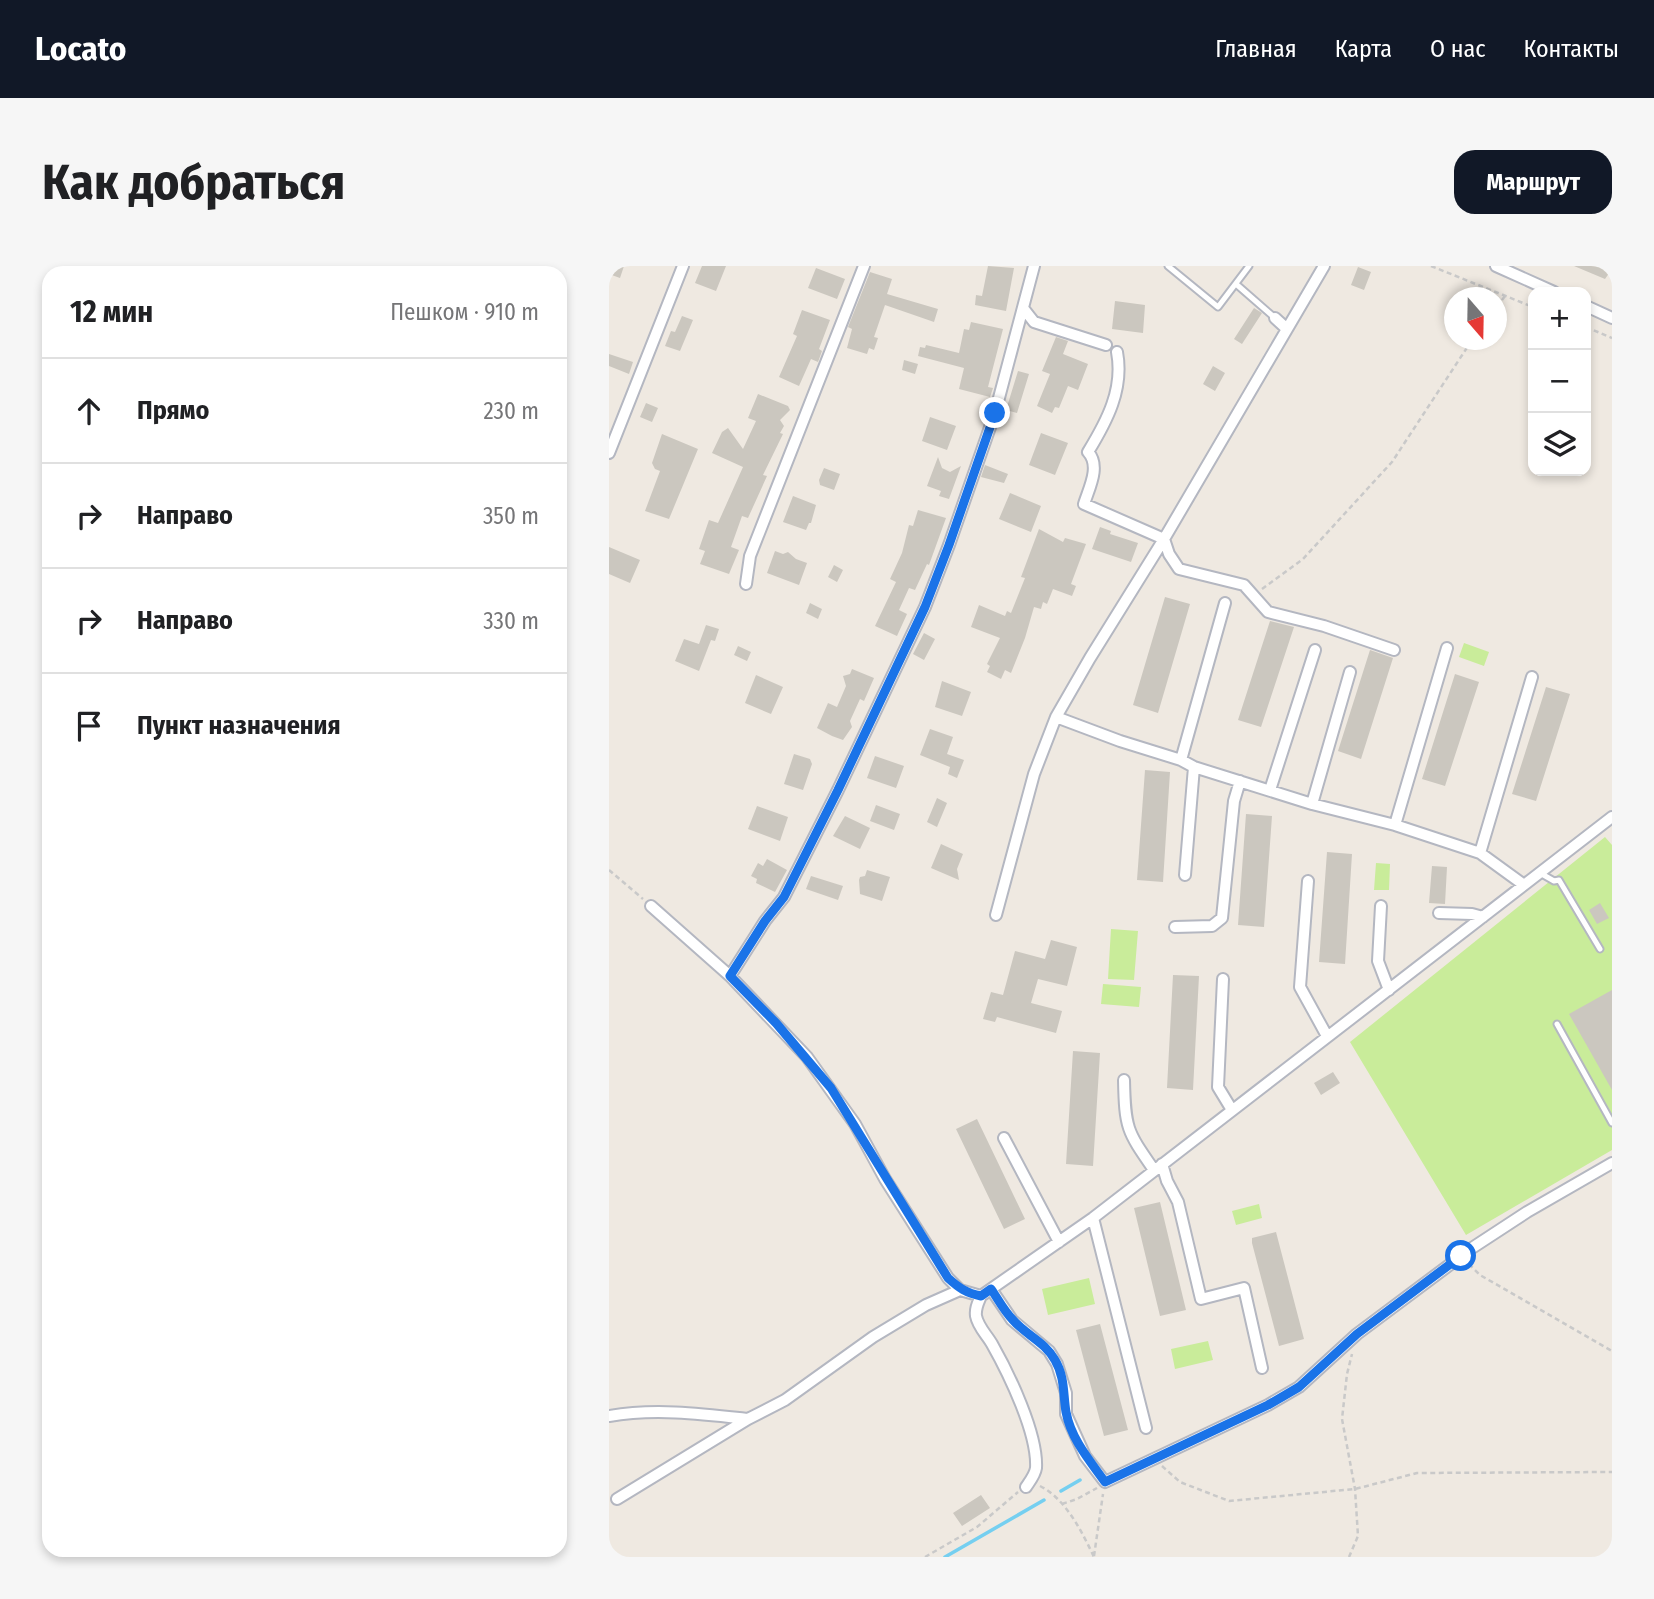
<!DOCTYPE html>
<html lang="ru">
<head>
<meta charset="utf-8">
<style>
  :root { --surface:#fff; --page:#f6f6f6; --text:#202124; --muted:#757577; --line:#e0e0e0; --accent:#111827 }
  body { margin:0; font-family:"Fira Sans Condensed",sans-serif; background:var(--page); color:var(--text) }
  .controls { position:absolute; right:21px; top:21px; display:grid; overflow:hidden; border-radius:14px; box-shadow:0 4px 10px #0003 }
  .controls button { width:63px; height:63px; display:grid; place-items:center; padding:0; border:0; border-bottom:2px solid var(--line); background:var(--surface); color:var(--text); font:35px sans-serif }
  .compass { position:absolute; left:835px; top:21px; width:63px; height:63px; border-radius:50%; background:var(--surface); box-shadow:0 4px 10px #0003; rotate:160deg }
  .stop { position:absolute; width:21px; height:21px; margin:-16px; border:5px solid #1a73e8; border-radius:50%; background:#fff }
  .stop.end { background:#1a73e8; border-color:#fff; box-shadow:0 2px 7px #0008 }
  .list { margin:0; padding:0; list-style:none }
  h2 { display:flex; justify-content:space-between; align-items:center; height:91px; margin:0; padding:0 28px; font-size:30px }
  h2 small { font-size:23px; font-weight:400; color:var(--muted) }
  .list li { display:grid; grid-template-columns:46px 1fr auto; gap:21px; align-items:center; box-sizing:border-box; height:105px; padding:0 28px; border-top:2px solid var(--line) }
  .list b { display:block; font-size:26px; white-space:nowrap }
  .list em { font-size:23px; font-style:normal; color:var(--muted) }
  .icon { flex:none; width:38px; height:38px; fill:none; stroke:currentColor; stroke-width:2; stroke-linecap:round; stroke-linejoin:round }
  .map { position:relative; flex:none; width:1003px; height:1291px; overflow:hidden; border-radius:21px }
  header { display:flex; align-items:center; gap:42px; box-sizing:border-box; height:98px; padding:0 35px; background:var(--accent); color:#fff }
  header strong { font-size:33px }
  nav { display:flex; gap:38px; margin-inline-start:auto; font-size:24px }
  .intro { display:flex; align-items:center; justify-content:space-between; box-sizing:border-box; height:168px; padding:0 42px }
  h1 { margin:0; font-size:49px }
  .button { padding:18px 32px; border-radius:21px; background:var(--accent); color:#fff; font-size:24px; font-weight:700 }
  main { display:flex; gap:42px; padding:0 42px }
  aside { flex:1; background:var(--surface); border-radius:21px; box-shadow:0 4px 10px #0003 }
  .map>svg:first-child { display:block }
</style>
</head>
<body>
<header>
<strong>Locato</strong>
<nav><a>Главная</a><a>Карта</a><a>О нас</a><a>Контакты</a></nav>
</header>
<div class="intro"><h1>Как добраться</h1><a class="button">Маршрут</a></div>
<main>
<aside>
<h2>12 мин<small>Пешком · 910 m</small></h2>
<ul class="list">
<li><svg class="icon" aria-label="ahead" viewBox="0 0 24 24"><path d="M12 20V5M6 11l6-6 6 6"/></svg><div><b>Прямо</b></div><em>230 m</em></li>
<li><svg class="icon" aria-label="right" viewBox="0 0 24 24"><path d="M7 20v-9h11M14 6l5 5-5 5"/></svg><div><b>Направо</b></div><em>350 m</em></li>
<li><svg class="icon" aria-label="right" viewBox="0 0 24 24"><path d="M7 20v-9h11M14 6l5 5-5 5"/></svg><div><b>Направо</b></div><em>330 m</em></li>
<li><svg class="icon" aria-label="arrive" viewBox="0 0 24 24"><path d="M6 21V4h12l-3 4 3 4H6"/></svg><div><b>Пункт назначения</b></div></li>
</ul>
</aside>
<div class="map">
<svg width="1003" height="1291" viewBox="0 0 1003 1291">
  <rect width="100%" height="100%" fill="#efe9e1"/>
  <path fill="#c9ec9a" d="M855,377L880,386L875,400L850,391Z
    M996,571L1003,579V884L857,969L741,776Z
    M767,597L781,598L780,624H765Z
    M502,663L529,665L525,714L499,713Z
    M494,718L532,721L530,741L492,738Z
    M650,938L653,952L627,959L623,945Z
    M480,1012L486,1038L439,1049L433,1023Z
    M599,1075L604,1094L566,1103L562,1083Z"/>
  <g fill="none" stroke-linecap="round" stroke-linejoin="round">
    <path stroke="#75cff0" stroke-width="3.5" d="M452,1225L471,1214
      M336,1291L435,1234"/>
  </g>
  <path fill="#cbc7bf" d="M0,0H15L11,12L0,8Z
    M93,0H117L107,25L86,17Z
    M379,0L405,2L397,45L366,39L367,29L373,30Z
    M965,0H1003V3L996,13Z
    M749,1L762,6L755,24L742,19Z
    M207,2L236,13L228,33L199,22Z
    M261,6L283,13L278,28L329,43L325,56L276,39L265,71L269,72L265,84L260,82L258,88L238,82L243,63L239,61Z
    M506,35L536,39L534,67L503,63Z
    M645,42L653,47L633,78L625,73Z
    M193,44L221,54L210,83L213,85L209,96L202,93L190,120L170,111L188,70L184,68Z
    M73,50L84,54L71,85L56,80L62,65L66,66Z
    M362,56L394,63L379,121L384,122L381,131L350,123L355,102L309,90L311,81L316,82L317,79L350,87L355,63L360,64Z
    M447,71L459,75L454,88L479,98L469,124L459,120L450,142L446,141L443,147L428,140L441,108L433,105Z
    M0,88L24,96L20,108L0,100Z
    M295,94L309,98L306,108L293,104Z
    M604,100L616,107L606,125L594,118Z
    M409,105L420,108L408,147L397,144Z
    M149,128L179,140L181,144L171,154L175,160L171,167L174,168L154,209L158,210L139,252L133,250L122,281L130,284L120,308L91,298L96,285L90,283L100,254L109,257L134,201L103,187L113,166L119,162L134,183L147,155L139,152Z
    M37,137L49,142L43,156L31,151Z
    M321,151L347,160L338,184L313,175Z
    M432,167L459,177L446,209L420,199Z
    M53,168L89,183L60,253L36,245L51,205L46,203L43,197Z
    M329,191L333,202L341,206L352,200L340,233L330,230L332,225L318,220Z
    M376,199L399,208L395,217L372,211Z
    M215,202L231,208L225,224L211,219L210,214Z
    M401,227L432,240L422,266L390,253Z
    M184,230L207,239L202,257H200L197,264L174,256Z
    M309,244L337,252L320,299L318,298L306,324L300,322L290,344L298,348L288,370L266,360L287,316L281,313L293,287L300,259L304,260Z
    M491,261L502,265L501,268L529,277L522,296L483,283Z
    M430,263L454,276L456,272L477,278L462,318L467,320L463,330L444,323L438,338L434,336L432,343L425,341L416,372L402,407L396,404L392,413L378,406L381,400L378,398L391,372L362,361L370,339L396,350L398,345L402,347L416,312L412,311Z
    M0,281L31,294L21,317L0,308Z
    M166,285L174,288L179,286L187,293L198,297L190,319L158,307Z
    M225,299L234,304L228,316L219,311Z
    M556,331L581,338L549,447L524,439Z
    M201,337L213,343L209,353L197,347Z
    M661,355L685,361L652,461L629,454Z
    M97,359L110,363L106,375L102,374L90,405L66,395L75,373L90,378Z
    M315,367L326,373L315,394L304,388Z
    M129,380L142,386L138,395L125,389Z
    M761,384L784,392L752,493L729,485Z
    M243,403L265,412L255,435L251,433L241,455L243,461L234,474L223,470L208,462L219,437L228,441L237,420L234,410L241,408Z
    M846,408L870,416L836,520L813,513Z
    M147,409L174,421L162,448L136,437Z
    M333,415L362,426L353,450L326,441Z
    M937,421L961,428L927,535L903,528Z
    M321,463L344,471L338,488L355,494L348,512L339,508L341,501L311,489Z
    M185,488L201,493L203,498L194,524L175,518Z
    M266,490L295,500L287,522L258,512Z
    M536,504L561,506L554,616L528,614Z
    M328,532L338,537L328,561L318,556Z
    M267,539L291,548L285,564L261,555Z
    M148,540L179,551L171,575L139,563Z
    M637,548L663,550L655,661L629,659Z
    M236,550L261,562L251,583L224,570Z
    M332,578L354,588L348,603L350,614L322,602Z
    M718,586L743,588L736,698L710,696Z
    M158,593L178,604L166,626L147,617L148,613L142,610L149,597L154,600Z
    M823,600L838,601L836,638L820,637Z
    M258,604L281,611L273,635L251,628L250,614L251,611L256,610Z
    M202,610L234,620L229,634L197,623Z
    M991,637L1000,652L988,658L980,644Z
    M442,674L468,681L458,720L429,713L422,737L453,745L447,767L388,751L386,756L374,753L382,726L394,729L406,685L436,693Z
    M564,709L590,710L584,824L558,822Z
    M1003,724V824L960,748Z
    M464,785L491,787L484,900L457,898Z
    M724,806L731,817L712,829L705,817Z
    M368,853L416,953L395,963L347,863Z
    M551,936L577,1044L551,1050L525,942Z
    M667,966L695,1073L670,1080L643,977V972Z
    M491,1058L519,1164L495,1170L467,1064Z
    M372,1229L381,1242L353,1260L344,1247Z"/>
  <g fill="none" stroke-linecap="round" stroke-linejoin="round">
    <g stroke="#b4b7c1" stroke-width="9">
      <path id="lane" d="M559,0L609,41L640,0
        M627,18L666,52
        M931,607L945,615L950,614L991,683
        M948,758L1003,857"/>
    </g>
    <g stroke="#b4b7c1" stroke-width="14">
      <path id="street" d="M887,0L945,26
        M977,40L1003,52
        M414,42L425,56L497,79
        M666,52L678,63
        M508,86C515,123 498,155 479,186C492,200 480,222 475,238L555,273L560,288L570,303L635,319L659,346L715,360L785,384
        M0,187L74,0
        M137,318L141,290L255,0
        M447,451L511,475L572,494L585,501L703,538L786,559L871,587L915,619
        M572,494L616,337
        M661,524L706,384
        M703,538L741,406
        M786,559L838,382
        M871,587L923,411
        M576,609L585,501
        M699,615L691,721L718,770
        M42,640L121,710L198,791L246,858L276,913L339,1012L351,1024L372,1030
        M772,640L769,695L780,724
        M830,647L863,648L874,651
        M387,649L425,508L447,451L481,392L555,273L715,0
        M566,661L603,660L613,652L625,535L631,515
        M121,710L156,655L175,631L229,524L316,341L340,279L386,147L425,0
        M614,713L609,821L623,844
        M515,814C516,863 518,865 545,904
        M395,872L450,976
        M553,898L558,915L569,936L592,1033L635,1022L653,1102
        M484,952L537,1162
        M382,1023L403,1054L440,1085L448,1098L457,1127V1148L476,1190L496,1216L659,1139L690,1121L748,1068L863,982L918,946L1003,897
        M0,1150C46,1142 94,1148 139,1153
        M417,1221C421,1215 426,1209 427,1202C429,1168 400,1108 383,1078C378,1069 369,1061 367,1050C366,1042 369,1037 372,1030L484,952L1003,551
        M8,1233L139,1153L176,1134L264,1071L317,1039L351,1024"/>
    </g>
    <path stroke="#c9c9c9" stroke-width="2.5" stroke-dasharray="5 3.5" stroke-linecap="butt" d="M822,0L924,41
      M888,41L896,30
      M977,61L1003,72
      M653,323L694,293L783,196L863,74
      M0,604L34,633
      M860,998L871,1009L1003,1085
      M553,1200L571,1216L620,1235L746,1223L808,1207L1003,1206
      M431,1220C457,1233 473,1266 485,1291
      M453,1238L468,1233L488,1222
      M485,1290L494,1228
      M316,1291L368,1261L409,1226
      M740,1291L749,1270L746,1223L733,1153L738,1108L743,1088"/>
    <use href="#lane" stroke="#fff" stroke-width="5"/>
    <use href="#street" stroke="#fff" stroke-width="10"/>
  </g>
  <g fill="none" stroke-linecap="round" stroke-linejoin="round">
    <path stroke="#1a73e8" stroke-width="9" d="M386,147L340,279L316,341L229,524L175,631L156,655L121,710L167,757L222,822L339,1012C350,1022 357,1027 372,1030L382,1023C389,1033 395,1045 404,1054C417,1069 436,1076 446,1094C456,1111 454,1128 457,1146C462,1173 481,1195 496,1216L659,1139L690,1121L748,1068L852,990"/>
  </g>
</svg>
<div class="controls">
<button>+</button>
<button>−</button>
<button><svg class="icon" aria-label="layers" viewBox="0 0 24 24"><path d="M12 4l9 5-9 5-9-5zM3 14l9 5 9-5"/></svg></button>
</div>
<svg class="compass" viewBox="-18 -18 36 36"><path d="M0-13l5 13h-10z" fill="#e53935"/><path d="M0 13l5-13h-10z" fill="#757577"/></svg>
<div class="stop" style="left:852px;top:990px"></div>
<div class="stop end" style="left:386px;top:147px"></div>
</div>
</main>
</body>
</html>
